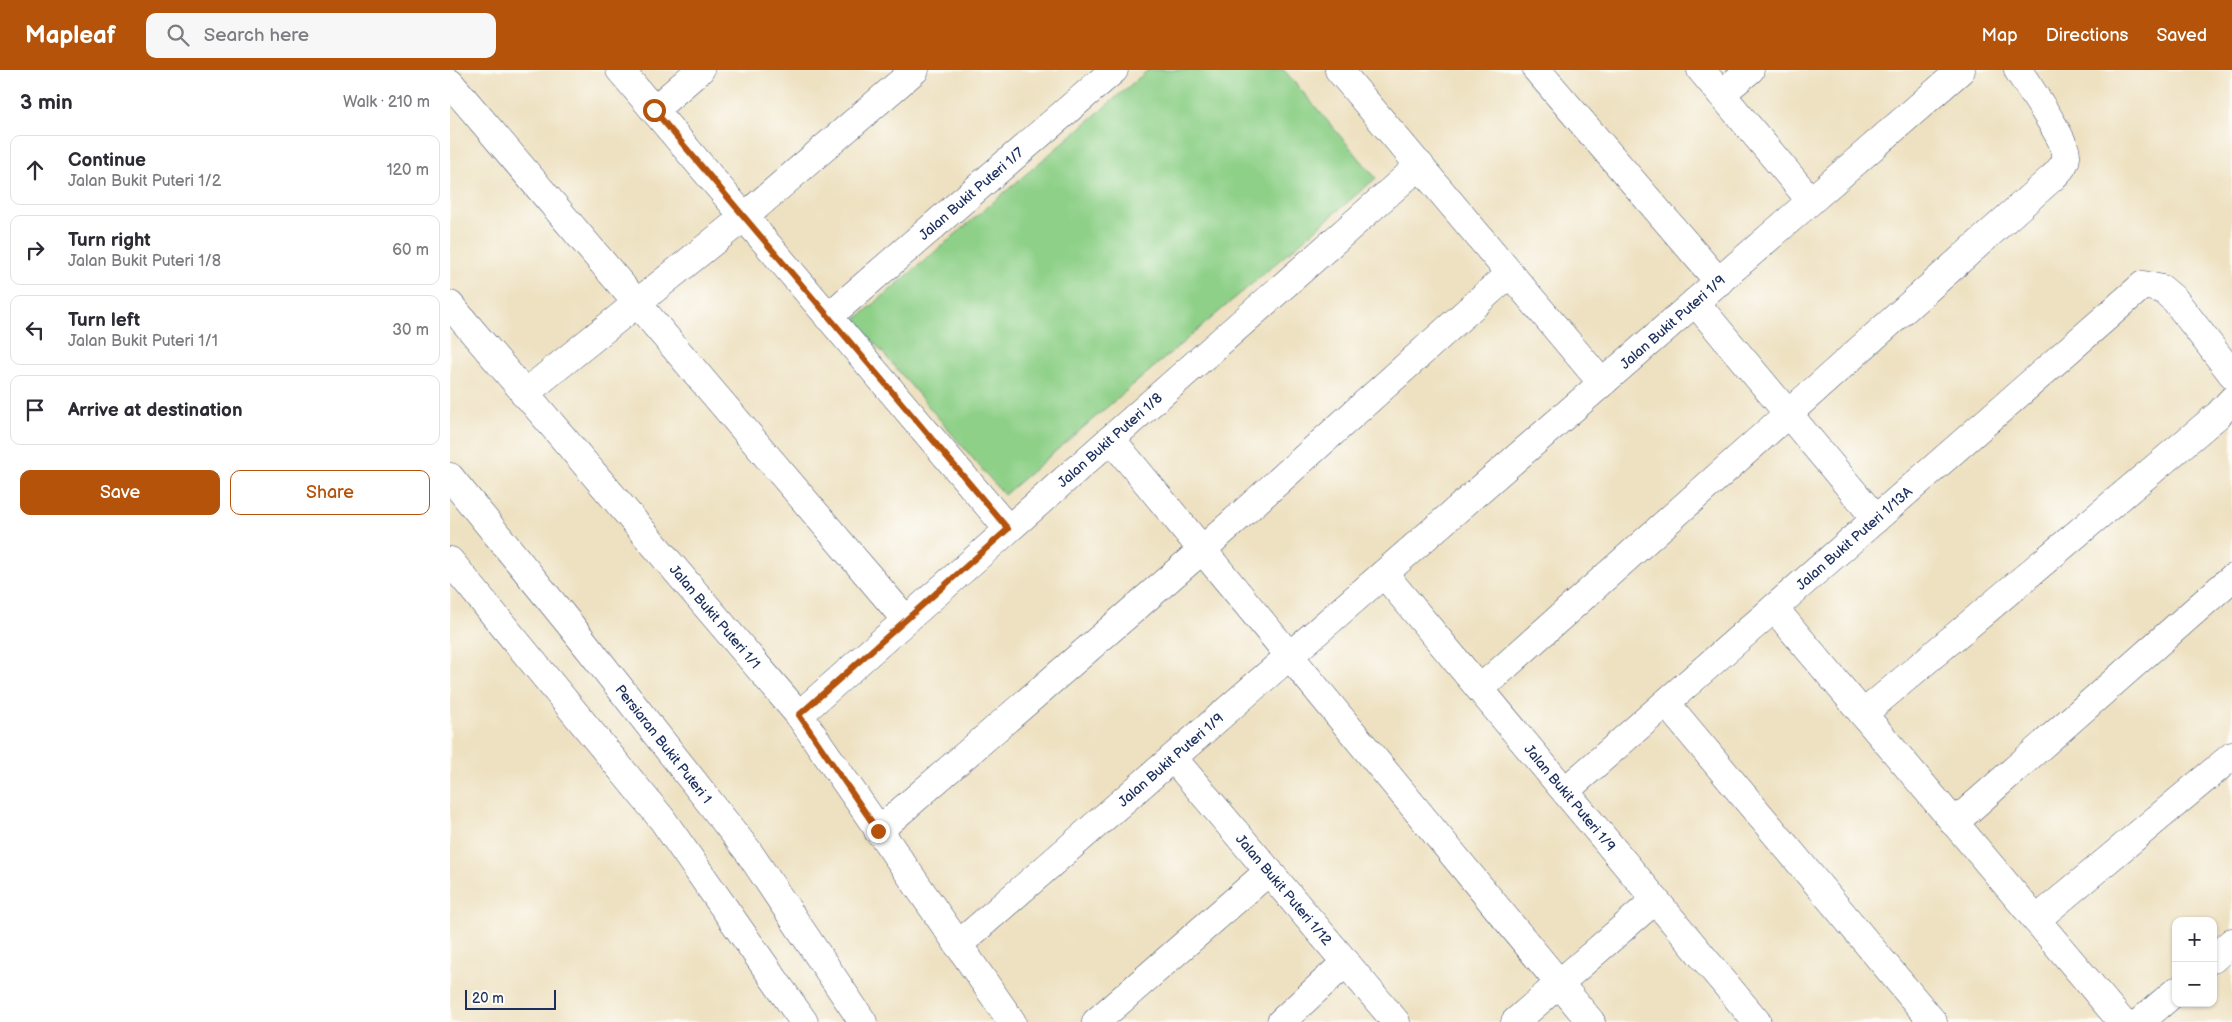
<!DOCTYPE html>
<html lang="en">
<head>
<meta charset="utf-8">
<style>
  :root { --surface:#fff; --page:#f7f7f7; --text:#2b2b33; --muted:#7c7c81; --line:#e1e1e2; --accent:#b45309 }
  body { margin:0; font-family:"Balsamiq Sans",sans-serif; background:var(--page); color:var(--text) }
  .controls { position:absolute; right:15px; bottom:15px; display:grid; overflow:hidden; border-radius:10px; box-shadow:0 1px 4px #0004 }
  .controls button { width:45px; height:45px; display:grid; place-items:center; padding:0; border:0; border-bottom:1px solid var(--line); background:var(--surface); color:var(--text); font:25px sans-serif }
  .scale { position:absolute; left:15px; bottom:12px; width:91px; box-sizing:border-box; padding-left:5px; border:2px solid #1b2f5e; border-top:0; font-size:14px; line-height:18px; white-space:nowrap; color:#1b2f5e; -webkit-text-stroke:4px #fdfcf7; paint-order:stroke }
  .stop { position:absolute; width:15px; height:15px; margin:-11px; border:4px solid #b45309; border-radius:50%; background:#fff }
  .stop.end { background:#b45309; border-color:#fff; box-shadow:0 1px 5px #0008 }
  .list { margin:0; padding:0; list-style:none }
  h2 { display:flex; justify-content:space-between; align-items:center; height:65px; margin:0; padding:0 20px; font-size:21px }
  h2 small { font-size:16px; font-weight:400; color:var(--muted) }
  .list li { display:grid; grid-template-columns:32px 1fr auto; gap:15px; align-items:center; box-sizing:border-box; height:70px; margin:0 10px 10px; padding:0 10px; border:1px solid var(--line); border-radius:10px }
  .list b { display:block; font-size:19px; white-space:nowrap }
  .list p { margin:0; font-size:16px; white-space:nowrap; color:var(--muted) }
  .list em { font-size:16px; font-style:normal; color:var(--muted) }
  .actions { display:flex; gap:10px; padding:15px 20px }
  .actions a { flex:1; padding:11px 0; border:1px solid var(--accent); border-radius:10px; text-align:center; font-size:18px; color:var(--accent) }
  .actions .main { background:var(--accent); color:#fff }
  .icon { flex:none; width:28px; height:28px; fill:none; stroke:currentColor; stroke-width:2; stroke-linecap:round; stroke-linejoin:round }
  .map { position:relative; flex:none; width:1782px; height:952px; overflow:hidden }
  header { display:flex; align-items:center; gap:30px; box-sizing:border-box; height:70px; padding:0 25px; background:var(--accent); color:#fff }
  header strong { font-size:24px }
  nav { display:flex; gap:28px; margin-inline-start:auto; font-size:18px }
  .search { width:350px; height:45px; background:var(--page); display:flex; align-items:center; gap:12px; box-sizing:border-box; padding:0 18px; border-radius:10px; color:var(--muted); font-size:19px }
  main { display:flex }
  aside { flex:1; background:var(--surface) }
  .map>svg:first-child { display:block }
</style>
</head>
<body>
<header>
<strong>Mapleaf</strong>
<div class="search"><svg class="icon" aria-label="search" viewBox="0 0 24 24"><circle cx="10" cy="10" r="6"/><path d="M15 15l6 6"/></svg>Search here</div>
<nav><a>Map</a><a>Directions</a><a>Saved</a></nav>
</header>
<main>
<aside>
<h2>3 min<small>Walk · 210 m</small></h2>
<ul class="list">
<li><svg class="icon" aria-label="ahead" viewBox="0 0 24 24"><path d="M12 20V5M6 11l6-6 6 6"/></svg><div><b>Continue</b><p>Jalan Bukit Puteri 1/2</p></div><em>120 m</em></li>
<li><svg class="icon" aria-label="right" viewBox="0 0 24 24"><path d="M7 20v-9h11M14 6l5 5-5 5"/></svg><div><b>Turn right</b><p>Jalan Bukit Puteri 1/8</p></div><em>60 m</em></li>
<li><svg class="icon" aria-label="left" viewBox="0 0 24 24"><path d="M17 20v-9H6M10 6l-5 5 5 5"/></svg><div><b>Turn left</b><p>Jalan Bukit Puteri 1/1</p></div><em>30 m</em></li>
<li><svg class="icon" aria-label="arrive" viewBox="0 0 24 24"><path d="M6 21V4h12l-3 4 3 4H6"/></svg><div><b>Arrive at destination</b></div></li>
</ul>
<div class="actions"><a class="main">Save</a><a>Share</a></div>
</aside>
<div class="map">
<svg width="1782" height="952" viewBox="0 0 1782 952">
  <rect width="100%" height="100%" fill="#fdfcf7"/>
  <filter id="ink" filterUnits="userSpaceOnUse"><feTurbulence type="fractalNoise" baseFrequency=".02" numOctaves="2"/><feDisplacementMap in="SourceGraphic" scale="10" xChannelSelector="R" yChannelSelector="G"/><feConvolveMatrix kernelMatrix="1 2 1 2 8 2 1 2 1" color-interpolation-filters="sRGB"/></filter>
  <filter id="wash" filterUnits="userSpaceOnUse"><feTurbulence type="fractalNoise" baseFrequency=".0096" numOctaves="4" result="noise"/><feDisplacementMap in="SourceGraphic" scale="20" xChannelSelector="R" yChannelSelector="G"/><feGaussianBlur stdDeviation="1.12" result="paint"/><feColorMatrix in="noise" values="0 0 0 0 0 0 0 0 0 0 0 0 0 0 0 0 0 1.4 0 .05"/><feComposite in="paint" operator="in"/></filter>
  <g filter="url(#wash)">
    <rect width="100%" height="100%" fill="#eee1c1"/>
    <path fill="#8ed088" stroke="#548073" d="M698,0H834L926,108L554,425L405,250Z"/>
  </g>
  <g filter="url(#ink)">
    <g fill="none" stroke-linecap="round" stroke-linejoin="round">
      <g stroke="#3b4a6d" stroke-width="29">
        <g id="minor">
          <path d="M170,0L558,459"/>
          <path d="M889,0L1152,313"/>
          <path d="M1087,0L1269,212"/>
          <path d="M1251,0L1361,131"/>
          <path d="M0,13L456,550"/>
          <path d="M1271,24L1300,0"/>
          <path d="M204,40L250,0"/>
          <path d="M1245,232L1426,449"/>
          <path id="s1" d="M0,235L349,645L562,952"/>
          <path id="s2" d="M378,247L664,0"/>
          <path d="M74,324L294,147L465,0"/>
          <path d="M661,369L1141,952"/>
          <path id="s3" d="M0,407L122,557L298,781L413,952"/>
          <path d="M0,491L212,749L354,952"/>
          <path id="s4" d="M934,504L1307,952"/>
          <path d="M1324,538L1672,952"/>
          <path d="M1030,619L1603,107C1609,101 1617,94 1616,84C1615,69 1578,16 1568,0"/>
          <path d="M1216,633L1483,952"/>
          <path d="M1413,644L1768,345L1782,330"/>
          <path id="s5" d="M349,645L970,95"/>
          <path id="s6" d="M723,688L946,952"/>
          <path id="s7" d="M1115,721L1693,215L1712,219L1725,230L1782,304"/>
          <path d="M1504,753L1782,508"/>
          <path d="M428,761L752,480L1060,203"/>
          <path d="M1586,850L1782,686"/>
          <path id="s8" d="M508,875L1511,0"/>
          <path d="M1763,889L1782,872"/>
          <path d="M646,952L819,801"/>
          <path d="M831,952L896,892"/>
          <path d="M1065,952L1205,830"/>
          <path d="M1690,952L1726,921"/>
        </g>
      </g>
      <use href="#minor" stroke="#fff" stroke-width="28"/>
    </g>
  </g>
  <g fill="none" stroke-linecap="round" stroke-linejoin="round" filter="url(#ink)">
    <path stroke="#b45309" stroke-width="6" d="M204,40L558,459L349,645L428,761"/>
  </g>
  <g text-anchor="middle" stroke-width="5" stroke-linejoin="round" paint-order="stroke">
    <g font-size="14" fill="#1b2f5e" stroke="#fdfcf7">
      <text dy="5" stroke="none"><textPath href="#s2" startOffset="189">Jalan Bukit Puteri 1/7</textPath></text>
      <text dy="5" stroke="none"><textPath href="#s8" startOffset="948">Jalan Bukit Puteri 1/9</textPath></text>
      <text dy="5" stroke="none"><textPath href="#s5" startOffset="415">Jalan Bukit Puteri 1/8</textPath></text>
      <text dy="5" stroke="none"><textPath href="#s7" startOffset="384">Jalan Bukit Puteri 1/13A</textPath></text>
      <text dy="5" stroke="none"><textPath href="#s1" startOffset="409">Jalan Bukit Puteri 1/1</textPath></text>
      <text dy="5" stroke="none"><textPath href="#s3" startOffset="342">Persiaran Bukit Puteri 1</textPath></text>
      <text dy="5" stroke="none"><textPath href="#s8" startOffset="282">Jalan Bukit Puteri 1/9</textPath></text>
      <text dy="5" stroke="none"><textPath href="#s4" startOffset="291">Jalan Bukit Puteri 1/9</textPath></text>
      <text dy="5" stroke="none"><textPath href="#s6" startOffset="172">Jalan Bukit Puteri 1/12</textPath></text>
    </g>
  </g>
</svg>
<div class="controls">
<button>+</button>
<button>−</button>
</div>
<div class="scale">20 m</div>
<div class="stop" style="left:204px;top:40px"></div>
<div class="stop end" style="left:428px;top:761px"></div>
</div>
</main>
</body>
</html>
